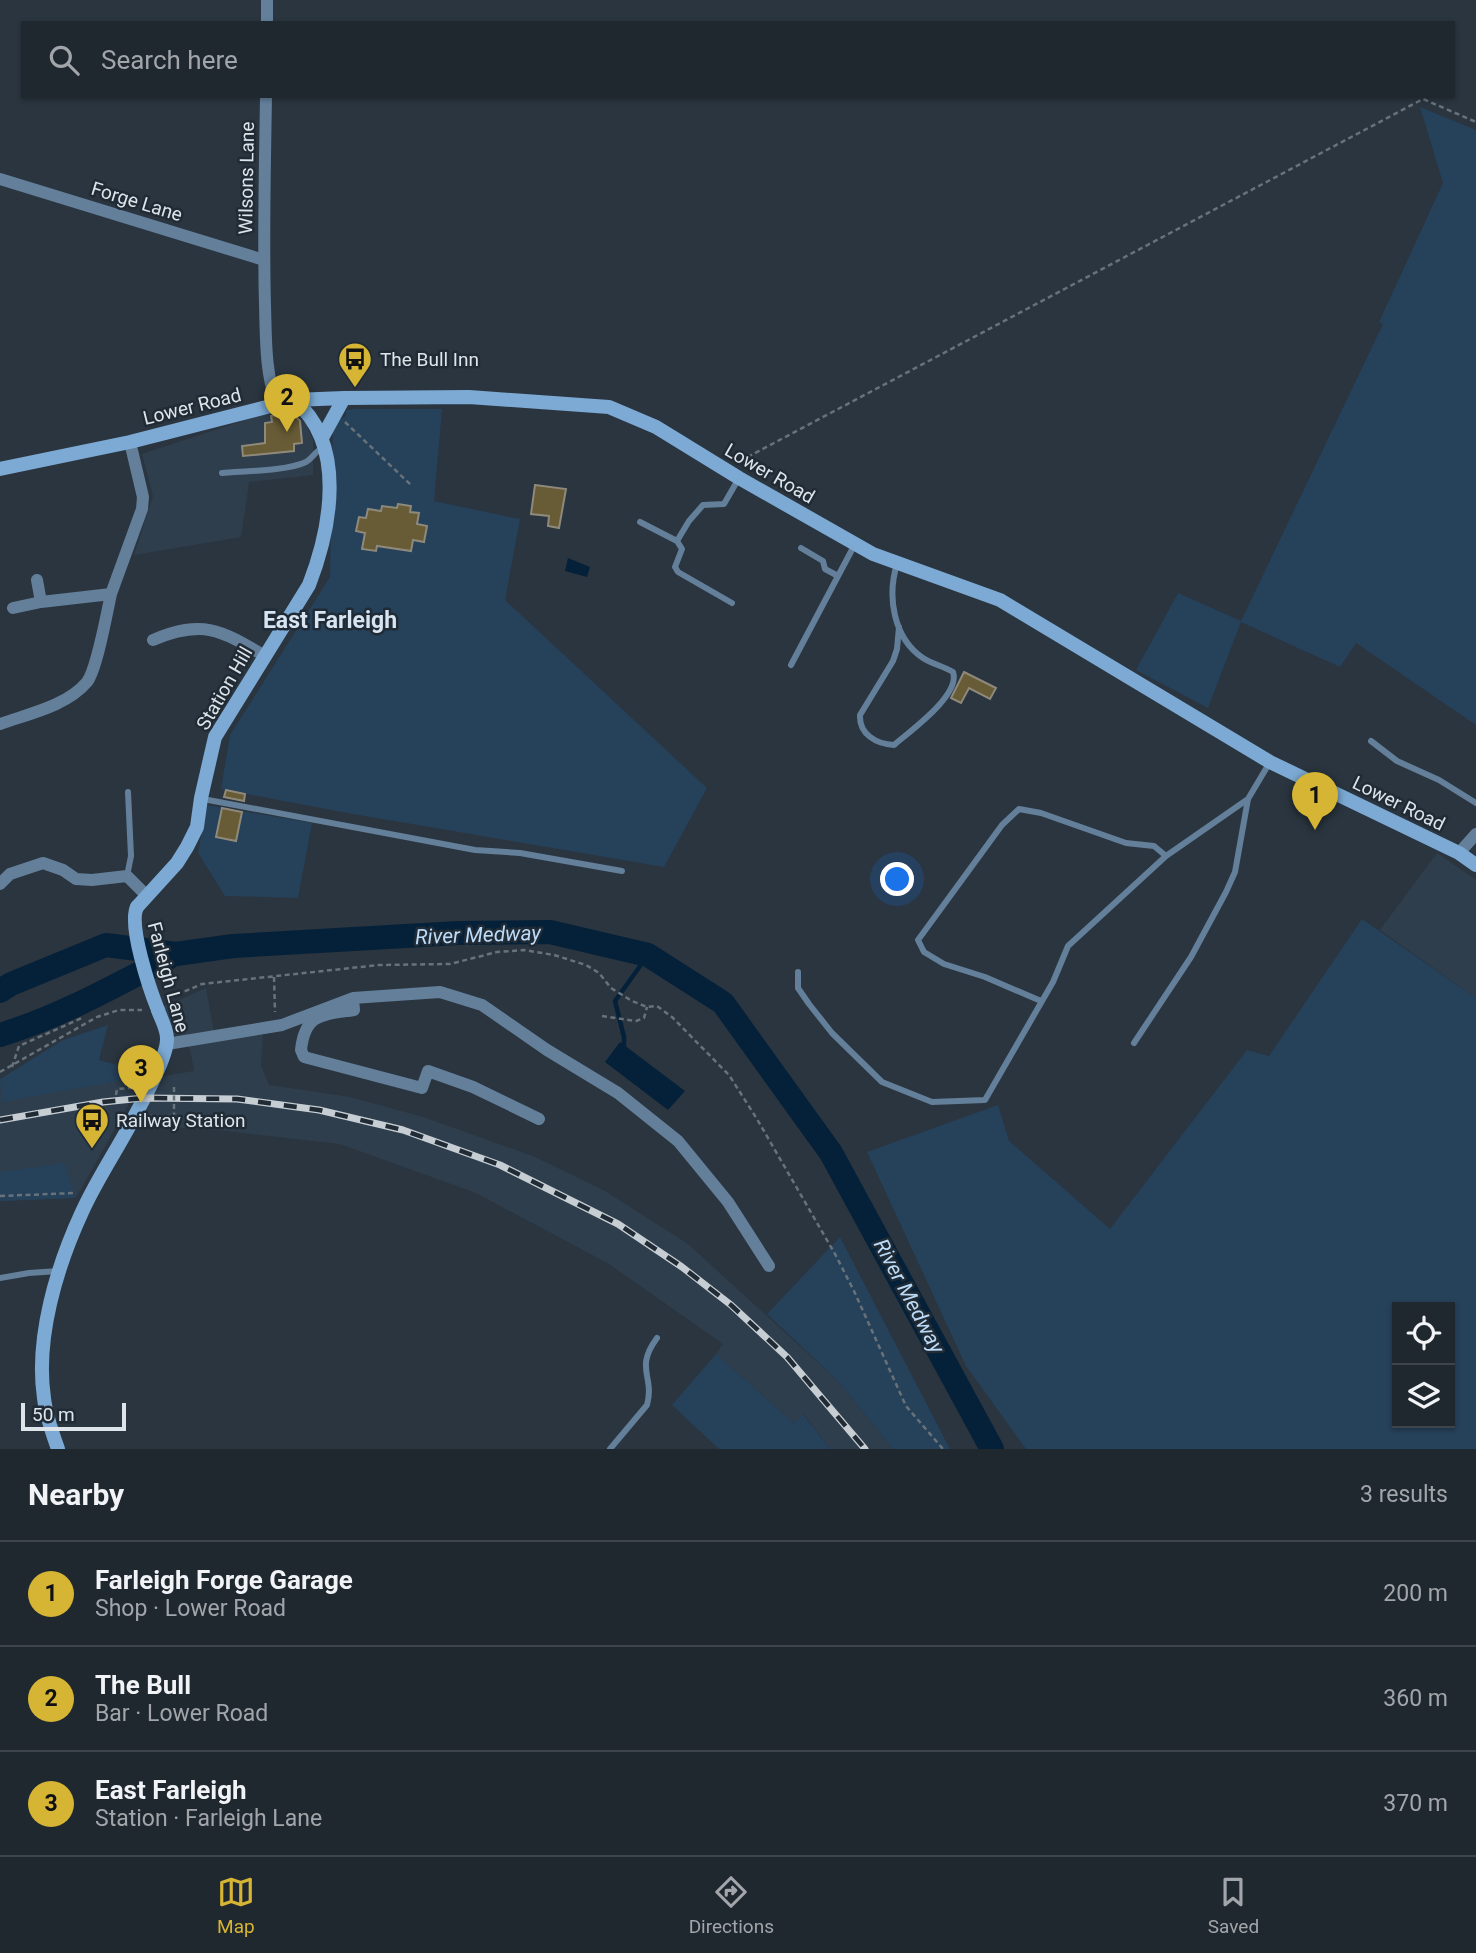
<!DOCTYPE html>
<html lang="en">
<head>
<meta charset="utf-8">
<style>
  :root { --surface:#20282f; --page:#2d343b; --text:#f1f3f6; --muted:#a2a6aa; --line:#3d444b; --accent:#d6b534 }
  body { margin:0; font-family:Roboto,sans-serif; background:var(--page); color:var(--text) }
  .controls { position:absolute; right:21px; bottom:21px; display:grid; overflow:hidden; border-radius:0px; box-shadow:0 2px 5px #0004 }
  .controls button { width:63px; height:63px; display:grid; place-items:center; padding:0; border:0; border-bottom:2px solid var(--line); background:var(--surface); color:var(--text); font:35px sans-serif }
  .scale { position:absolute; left:21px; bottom:18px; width:105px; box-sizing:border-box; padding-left:7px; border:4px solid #dde4ea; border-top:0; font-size:19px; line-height:24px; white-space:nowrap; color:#dde4ea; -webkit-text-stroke:5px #202b35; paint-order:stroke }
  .you { position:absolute; left:898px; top:880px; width:24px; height:24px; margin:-18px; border:5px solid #fff; border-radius:50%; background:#1a73e8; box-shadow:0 0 0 10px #1a73e833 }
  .badge { display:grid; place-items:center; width:46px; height:46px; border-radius:50%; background:var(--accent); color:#111; font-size:23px; font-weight:700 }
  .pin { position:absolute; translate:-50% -58px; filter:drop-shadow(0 2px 4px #0008) }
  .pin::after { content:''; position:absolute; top:37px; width:24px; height:21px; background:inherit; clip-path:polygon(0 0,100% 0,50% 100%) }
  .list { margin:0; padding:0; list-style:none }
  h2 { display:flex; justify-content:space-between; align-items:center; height:91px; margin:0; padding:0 28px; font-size:30px }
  h2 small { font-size:23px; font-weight:400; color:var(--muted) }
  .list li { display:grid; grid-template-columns:46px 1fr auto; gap:21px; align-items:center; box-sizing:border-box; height:105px; padding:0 28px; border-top:2px solid var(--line) }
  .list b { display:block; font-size:26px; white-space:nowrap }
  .list p { margin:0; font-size:23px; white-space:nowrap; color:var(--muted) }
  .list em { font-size:23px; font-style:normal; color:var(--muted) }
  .icon { flex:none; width:38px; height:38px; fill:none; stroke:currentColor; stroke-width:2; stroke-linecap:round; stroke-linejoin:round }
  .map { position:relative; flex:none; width:1476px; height:1449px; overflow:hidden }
  .search { position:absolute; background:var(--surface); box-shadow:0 2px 5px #0004; left:21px; right:21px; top:21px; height:77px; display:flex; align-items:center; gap:18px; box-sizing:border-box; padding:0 24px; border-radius:0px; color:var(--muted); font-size:26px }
  .sheet { height:406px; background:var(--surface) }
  nav { display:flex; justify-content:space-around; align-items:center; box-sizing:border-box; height:98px; border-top:2px solid var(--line); background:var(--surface); font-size:19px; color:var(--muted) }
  nav a { display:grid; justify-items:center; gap:4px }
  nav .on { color:var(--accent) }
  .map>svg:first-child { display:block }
</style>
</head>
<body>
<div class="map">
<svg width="1476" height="1449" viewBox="0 0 1476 1449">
  <rect width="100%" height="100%" fill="#2a353f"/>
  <path fill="#2f3e4d" d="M299,409L313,440V475L249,482L241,537L134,555L153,496L142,454L270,412Z
    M1437,853L1476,880V998L1380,930Z
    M206,988L215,1038L263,1032L261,1065L269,1085L350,1097L423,1117L535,1157L605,1191L688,1244L838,1381L893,1449H830L804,1414L794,1423L716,1354L723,1344L609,1264L476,1193L340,1144L217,1130L138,1125L163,1076L194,1071L190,1049L174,1034L163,1007Z
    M99,1061L129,1068L140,1084L76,1198L0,1201V1082Z"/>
  <path fill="#26415a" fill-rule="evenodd" d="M1420,107L1476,130V725L1356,643L1340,667L1241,622L1208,708L1136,670L1178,593L1241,621L1383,324L1379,322L1443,183Z
    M355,409H442L434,501L520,519L505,600L707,788L664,867L347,813L221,789L230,735L330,577L333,423L346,416V410Z
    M207,805L312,823L298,898L225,896L198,853Z
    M1362,919L1476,998V1449H1026L966,1366L867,1152L998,1105L1009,1141L1110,1229L1247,1050L1269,1056ZM1450,1307V1423H1397V1307Z
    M108,1025L99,1060L129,1068L124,1080L2,1102L0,1079L63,1040Z
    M64,1163L76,1198L0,1201V1172Z
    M840,1237L950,1449H893L838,1381L767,1314Z
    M716,1354L794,1423L803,1414L830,1449H719L672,1405Z"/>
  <path fill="#042139" d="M568,558L590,567L587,577L565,571Z
    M620,1042L685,1091L668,1110L605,1062Z"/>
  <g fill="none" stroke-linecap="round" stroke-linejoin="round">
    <path stroke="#042139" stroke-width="4.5" d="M624,1049V1037L615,1001L648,955"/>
    <path stroke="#042139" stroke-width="24" d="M0,991L11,984L106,945L176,954L233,946L458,933L550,932L648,955L723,1003L831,1153L992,1449
      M0,1035C59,1017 113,987 168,958"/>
  </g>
  <path fill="#675c36" stroke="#8e897a" stroke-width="2" d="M291,411L300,421L302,443L294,444V451L243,456L242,446L265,443V423L272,422L271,416Z
    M535,485L566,489L559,528L548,526L549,516L531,514Z
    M398,504L411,506L410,512L419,513L417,524L427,526L424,542L413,540L411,551L377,546L376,551L362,549L365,533L356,531L359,517L366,518L368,509L381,511L382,506L397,508Z
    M964,672L996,688L990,699L969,688L961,703L951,698Z
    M226,790L245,794L244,801L224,797Z
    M222,808L242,812L236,841L216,837Z"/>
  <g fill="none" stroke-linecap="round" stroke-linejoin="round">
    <path stroke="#68727a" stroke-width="2.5" stroke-dasharray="5 3.5" stroke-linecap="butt" d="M345,422L412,486
      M740,461L1423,99L1476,122
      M274,977L275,1012
      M169,998L202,984L379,965L450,964L497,952L524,950L554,955L586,965L599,973L611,988L632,1001L647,1007L657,1006L672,1017L729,1075L757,1119L835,1254L854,1291L906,1406L943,1449
      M602,1016L636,1021L644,1018L647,1007
      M12,1067L19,1046L82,1018
      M0,1072L97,1017L119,1010H142
      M116,1095L117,1089L133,1088
      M149,1116H174
      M0,1196L75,1193"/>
    <path stroke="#637f9a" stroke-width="6" d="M222,473C244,471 287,471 306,462C313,458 315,451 323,448
      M640,522L677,541L689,521L703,505L724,504L739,478
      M677,541L682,549L675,567L678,572L732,603
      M801,548L823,561L825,569L838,576
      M897,564C887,596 893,638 923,658C932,664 943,666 953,672C961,695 910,731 894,745C876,744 859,734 860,715L893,661L897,649L899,627
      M791,665L855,544
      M1371,741L1397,761L1439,780L1476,803
      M203,799L475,850L520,853L622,871
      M127,876L131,856L128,792
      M798,972V988L809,1004L832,1033L882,1082L932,1102L985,1100L1053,982L1068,946L1166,856L1248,799
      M1041,1001L985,977L944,964L924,952L918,940L1002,825L1019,809L1041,813L1126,843L1154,846L1166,856
      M1134,1043L1191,957L1226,892L1235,872L1248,799L1270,762
      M0,1278L29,1273L58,1271
      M610,1449L647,1405C655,1376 634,1369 657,1338"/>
    <path stroke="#637f9a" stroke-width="12" d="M267,23V0
      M266,96C265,166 263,235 265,305C266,338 265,373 277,405
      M0,179L264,260
      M37,580L41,602
      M13,608L41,602L111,594L142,509L143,497L130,442
      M153,640C203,619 221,630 265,656
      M0,724C28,714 67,706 87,682C97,669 107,612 111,594
      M1459,853L1476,834
      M0,884L10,874L43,863L63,870L76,879L92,880L127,876L146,895
      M353,998L354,1010C322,1015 305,1013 301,1050L304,1057L422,1088L428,1071L473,1087L539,1119
      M167,1044L282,1025L353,998L440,992L482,1005L547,1050L618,1093L678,1141L728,1202L769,1266"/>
    <path stroke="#7caad4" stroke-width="14" d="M322,438L344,398
      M0,469L130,442L294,400L344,398L469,397L609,407L656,427L739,478L873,554L1000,600L1270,762L1459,853L1476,865
      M137,907L177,863L187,847L197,827L201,798L215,737L309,585C331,528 347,444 294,400
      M58,1449C52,1432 46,1416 44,1398C35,1338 57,1266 82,1212C96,1181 115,1153 131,1123C140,1106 167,1058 167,1040C168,1031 161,1019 158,1010"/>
    <g stroke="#c6ced4" stroke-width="7">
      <path id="rail" d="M0,1120L103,1102L143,1098L237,1099L319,1110L403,1130L500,1165L618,1224L682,1267L731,1305L787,1357L865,1449"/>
    </g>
    <use href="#rail" stroke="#202b35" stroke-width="4.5" stroke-dasharray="13" stroke-linecap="butt"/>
    <path stroke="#68727a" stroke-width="2.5" stroke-dasharray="5 3.5" stroke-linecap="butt" d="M174,1087V1116"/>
    <path stroke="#7caad4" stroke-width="14" d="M137,907C128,925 150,990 158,1010"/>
  </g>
  <defs>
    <g id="bus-pin" transform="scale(1.75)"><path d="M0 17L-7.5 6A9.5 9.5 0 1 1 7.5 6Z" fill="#d6b534" stroke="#202b35"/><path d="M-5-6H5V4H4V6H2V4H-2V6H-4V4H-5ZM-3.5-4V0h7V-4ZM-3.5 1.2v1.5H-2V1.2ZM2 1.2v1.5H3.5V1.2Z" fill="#111"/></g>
  </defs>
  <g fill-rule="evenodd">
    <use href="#bus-pin" x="355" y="359"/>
    <use href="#bus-pin" x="92" y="1120"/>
  </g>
  <g text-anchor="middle" stroke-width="5" stroke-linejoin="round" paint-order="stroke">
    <g font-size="19" fill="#dde4ea" stroke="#202b35">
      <text transform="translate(246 178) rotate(-89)" y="7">Wilsons Lane</text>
      <text transform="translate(137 201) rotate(17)" y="7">Forge Lane</text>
      <text transform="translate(192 406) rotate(-14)" y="7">Lower Road</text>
      <text transform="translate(770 473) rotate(30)" y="7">Lower Road</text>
      <text transform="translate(224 688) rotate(-60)" y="7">Station Hill</text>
      <text transform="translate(1399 803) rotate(26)" y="7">Lower Road</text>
      <text transform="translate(169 977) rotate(75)" y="7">Farleigh Lane</text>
    </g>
    <g font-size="19" fill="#dde4ea" stroke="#202b35" text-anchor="start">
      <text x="380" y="366">The Bull Inn</text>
      <text x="116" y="1127">Railway Station</text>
    </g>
    <g font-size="21" font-style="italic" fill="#bcdbf8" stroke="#202b35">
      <text transform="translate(478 935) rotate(-2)" y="7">River Medway</text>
      <text transform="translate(909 1296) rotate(62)" y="7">River Medway</text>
    </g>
    <g font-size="23" font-weight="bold" fill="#d7e4f2" stroke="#202b35">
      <text x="330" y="628">East Farleigh</text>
    </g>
  </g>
</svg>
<div class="controls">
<button><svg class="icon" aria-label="locate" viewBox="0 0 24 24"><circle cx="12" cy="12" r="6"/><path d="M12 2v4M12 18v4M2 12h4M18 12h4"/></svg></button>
<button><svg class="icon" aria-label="layers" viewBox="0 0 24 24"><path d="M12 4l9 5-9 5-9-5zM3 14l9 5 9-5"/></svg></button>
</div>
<div class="scale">50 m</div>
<div class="you"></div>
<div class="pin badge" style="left:1315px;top:830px">1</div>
<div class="pin badge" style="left:287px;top:432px">2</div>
<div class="pin badge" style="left:141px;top:1103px">3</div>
<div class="search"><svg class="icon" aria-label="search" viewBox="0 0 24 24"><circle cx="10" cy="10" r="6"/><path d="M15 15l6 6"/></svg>Search here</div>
</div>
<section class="sheet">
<h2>Nearby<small>3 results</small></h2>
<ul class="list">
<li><span class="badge">1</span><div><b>Farleigh Forge Garage</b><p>Shop · Lower Road</p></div><em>200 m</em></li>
<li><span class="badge">2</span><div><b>The Bull</b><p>Bar · Lower Road</p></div><em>360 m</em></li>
<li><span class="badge">3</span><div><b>East Farleigh</b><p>Station · Farleigh Lane</p></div><em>370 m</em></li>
</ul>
</section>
<nav>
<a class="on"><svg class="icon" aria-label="map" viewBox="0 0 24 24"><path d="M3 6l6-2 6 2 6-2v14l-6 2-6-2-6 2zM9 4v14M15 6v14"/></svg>Map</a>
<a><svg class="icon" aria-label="directions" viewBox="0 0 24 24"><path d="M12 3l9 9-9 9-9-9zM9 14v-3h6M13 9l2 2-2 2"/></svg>Directions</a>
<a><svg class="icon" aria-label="saved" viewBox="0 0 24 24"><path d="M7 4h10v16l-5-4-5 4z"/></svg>Saved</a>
</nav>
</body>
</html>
